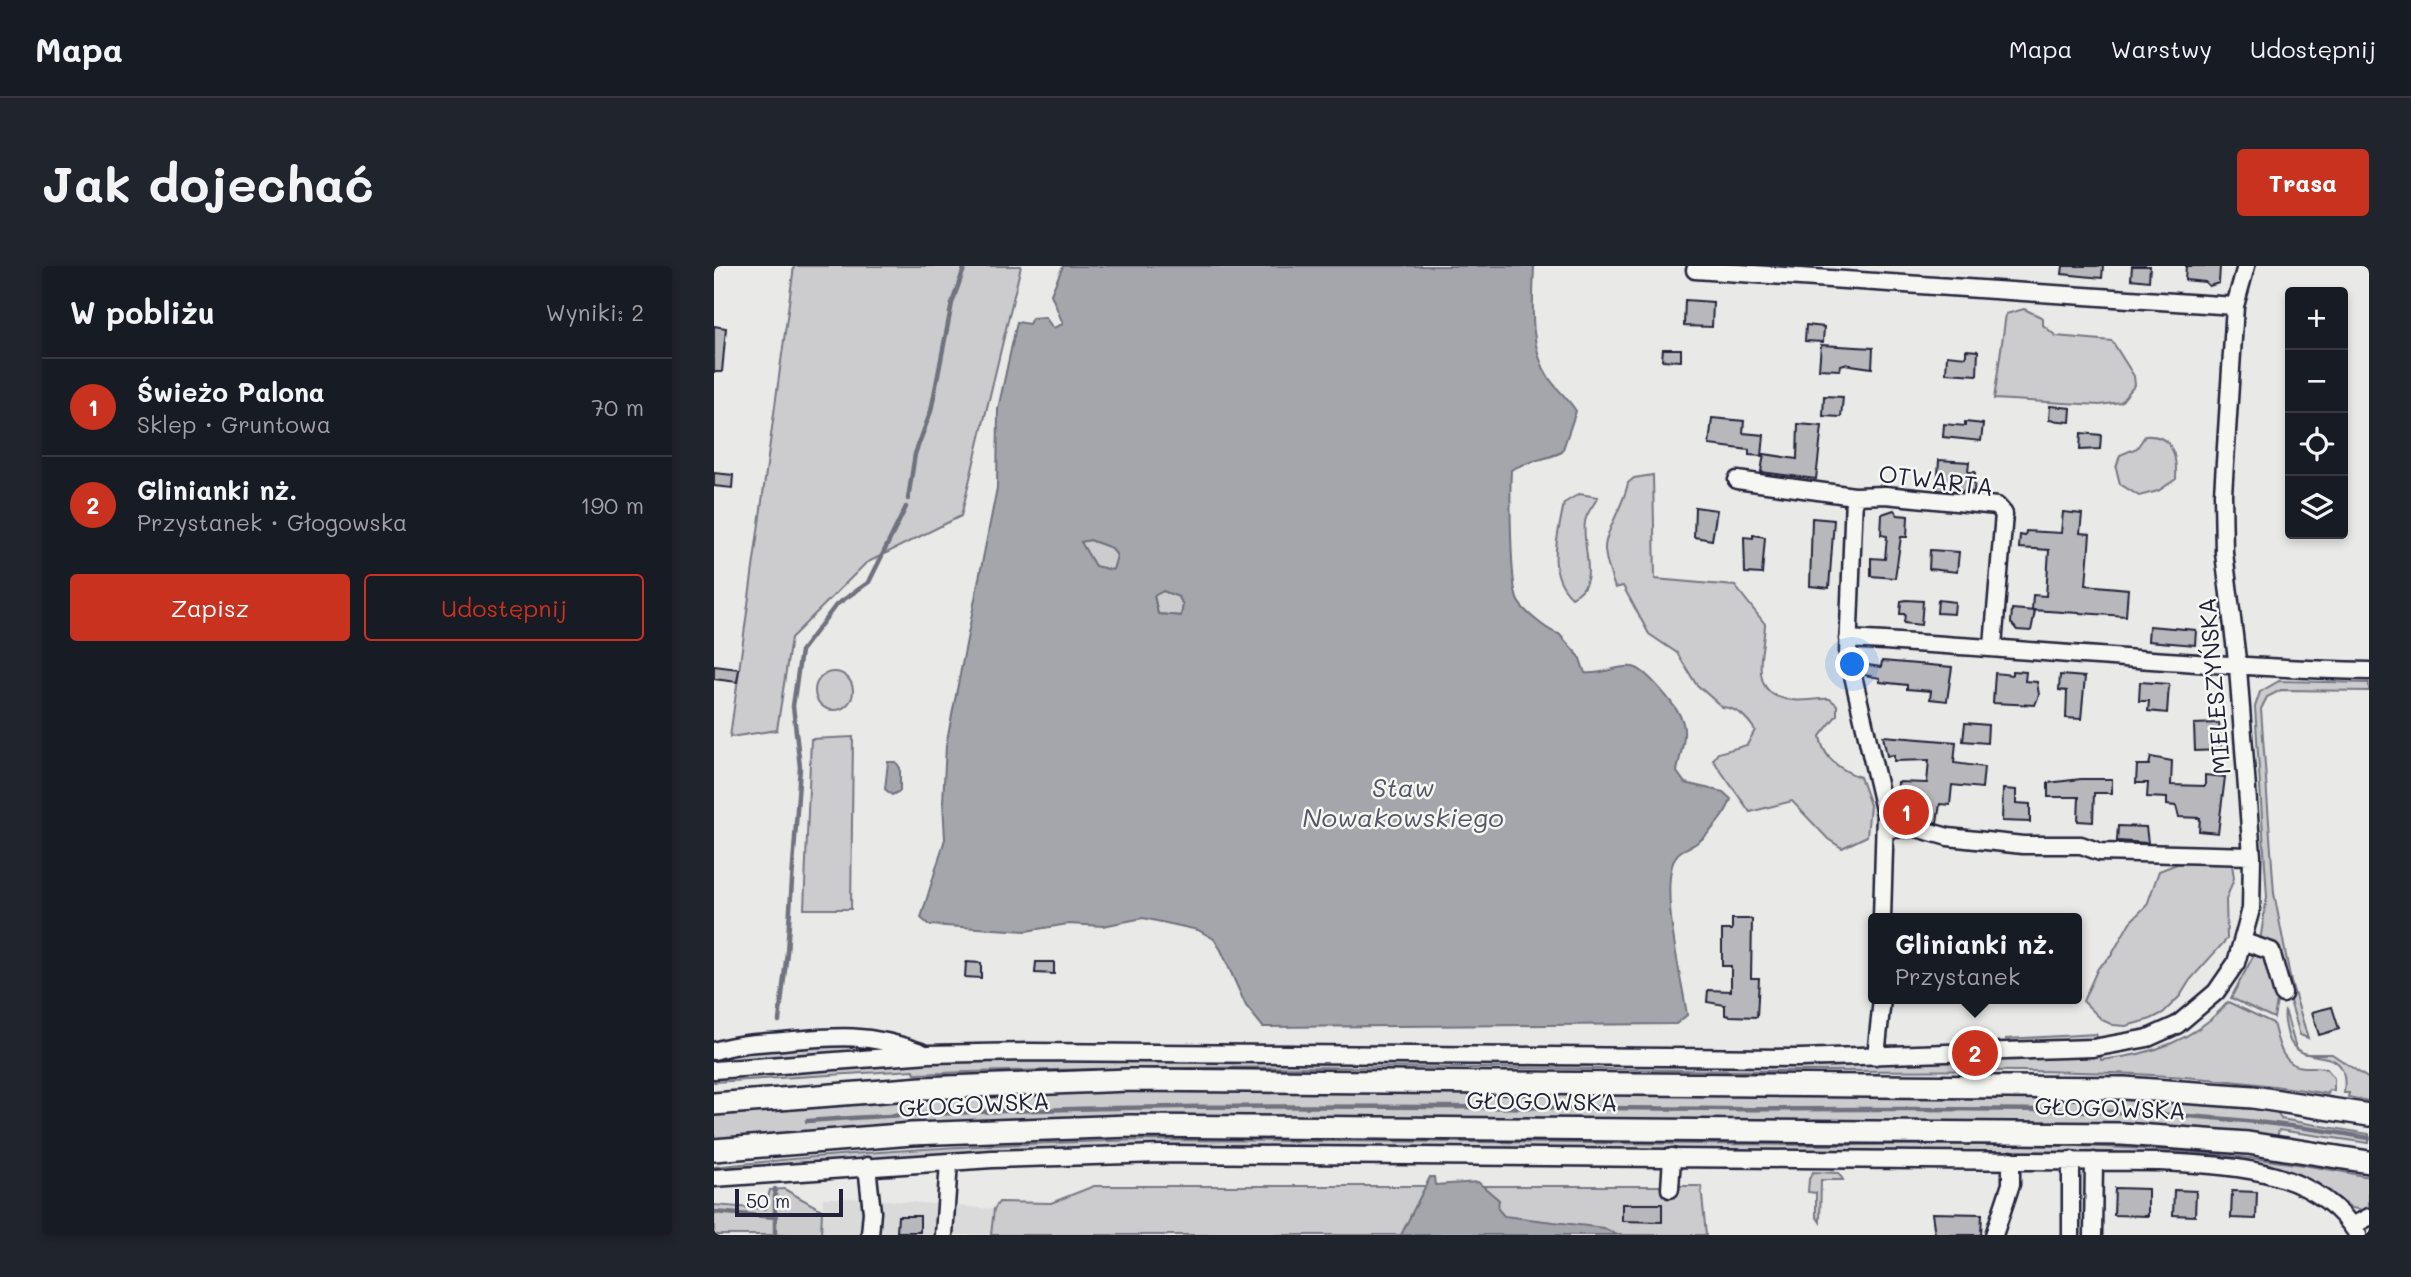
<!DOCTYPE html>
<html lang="pl">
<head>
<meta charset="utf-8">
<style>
  :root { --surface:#171b24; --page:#20242c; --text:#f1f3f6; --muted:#9ea1a6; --line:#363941; --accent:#c8321e }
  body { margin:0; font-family:Mali,sans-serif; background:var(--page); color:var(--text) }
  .controls { position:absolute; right:21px; top:21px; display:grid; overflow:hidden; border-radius:7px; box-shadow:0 4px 10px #0003 }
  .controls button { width:63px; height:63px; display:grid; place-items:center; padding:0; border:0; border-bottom:2px solid var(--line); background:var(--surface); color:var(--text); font:35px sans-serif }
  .scale { position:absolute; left:21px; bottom:18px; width:108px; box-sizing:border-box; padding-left:7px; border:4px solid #22223b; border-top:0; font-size:19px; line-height:24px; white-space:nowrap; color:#22223b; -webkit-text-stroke:5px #f6f6f2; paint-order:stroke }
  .you { position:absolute; left:1139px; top:399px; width:24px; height:24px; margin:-18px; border:5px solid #fff; border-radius:50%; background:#1a73e8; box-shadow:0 0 0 10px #1a73e833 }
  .badge { display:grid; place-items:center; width:46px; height:46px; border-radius:50%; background:var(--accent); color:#fff; font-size:23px; font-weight:700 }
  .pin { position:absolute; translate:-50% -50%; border:4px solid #fff; box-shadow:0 2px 7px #0006 }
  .popup { position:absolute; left:1154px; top:647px; width:214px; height:91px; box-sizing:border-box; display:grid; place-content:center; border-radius:7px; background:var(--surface); filter:drop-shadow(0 2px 5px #0005); font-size:23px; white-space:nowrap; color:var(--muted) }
  .popup b { font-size:26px; color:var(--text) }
  .popup::after { content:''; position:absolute; left:50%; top:100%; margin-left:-14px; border:14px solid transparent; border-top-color:var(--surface) }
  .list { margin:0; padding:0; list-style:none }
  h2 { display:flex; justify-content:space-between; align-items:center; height:91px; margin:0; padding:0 28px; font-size:30px }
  h2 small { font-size:23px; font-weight:400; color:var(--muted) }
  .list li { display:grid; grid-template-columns:46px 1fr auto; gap:21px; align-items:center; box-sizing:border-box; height:98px; padding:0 28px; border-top:2px solid var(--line) }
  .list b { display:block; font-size:26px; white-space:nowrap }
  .list p { margin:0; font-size:23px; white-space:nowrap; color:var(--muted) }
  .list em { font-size:23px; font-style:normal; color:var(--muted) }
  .actions { display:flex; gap:14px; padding:21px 28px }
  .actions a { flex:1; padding:16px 0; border:2px solid var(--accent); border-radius:7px; text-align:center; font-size:24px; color:var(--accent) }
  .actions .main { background:var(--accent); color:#fff }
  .icon { flex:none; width:38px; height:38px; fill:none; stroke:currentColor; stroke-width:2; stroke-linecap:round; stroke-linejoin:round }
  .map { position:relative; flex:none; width:1655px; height:969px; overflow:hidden; border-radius:7px }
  header { display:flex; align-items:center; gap:42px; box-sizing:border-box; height:98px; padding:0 35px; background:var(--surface); border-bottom:2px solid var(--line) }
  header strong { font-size:33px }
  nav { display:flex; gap:38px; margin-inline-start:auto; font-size:24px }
  .intro { display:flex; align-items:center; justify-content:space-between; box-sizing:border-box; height:168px; padding:0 42px }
  h1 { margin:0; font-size:49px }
  .button { padding:18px 32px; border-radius:7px; background:var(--accent); color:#fff; font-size:24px; font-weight:700 }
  main { display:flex; gap:42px; padding:0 42px }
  aside { flex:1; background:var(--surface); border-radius:7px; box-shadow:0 4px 10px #0003 }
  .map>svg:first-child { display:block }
</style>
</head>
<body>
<header>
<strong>Mapa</strong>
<nav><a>Mapa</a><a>Warstwy</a><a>Udostępnij</a></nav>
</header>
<div class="intro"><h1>Jak dojechać</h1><a class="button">Trasa</a></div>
<main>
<aside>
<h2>W pobliżu<small>Wyniki: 2</small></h2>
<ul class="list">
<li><span class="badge">1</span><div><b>Świeżo Palona</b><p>Sklep · Gruntowa</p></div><em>70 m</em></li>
<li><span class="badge">2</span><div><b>Glinianki nż.</b><p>Przystanek · Głogowska</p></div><em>190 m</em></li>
</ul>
<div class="actions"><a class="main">Zapisz</a><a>Udostępnij</a></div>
</aside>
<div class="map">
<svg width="1655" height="969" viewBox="0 0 1655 969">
  <rect width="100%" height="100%" fill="#e9e9e7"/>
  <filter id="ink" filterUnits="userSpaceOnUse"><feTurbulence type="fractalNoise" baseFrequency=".0143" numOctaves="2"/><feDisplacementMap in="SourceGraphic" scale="14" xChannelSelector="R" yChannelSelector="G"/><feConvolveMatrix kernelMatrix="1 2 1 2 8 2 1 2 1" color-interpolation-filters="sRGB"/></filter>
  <g filter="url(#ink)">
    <path fill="#dadada" d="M109,932H148L280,943L277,969H107Z"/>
    <path fill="#ccccce" stroke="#777784" stroke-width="2" d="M80,0H307L247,250L152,297L77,372L63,464L16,471Z
      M1310,43L1329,52V59L1342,70L1398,75L1420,110L1421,119L1407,136L1386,139L1280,133L1292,48Z
      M1431,170C1459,168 1463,190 1462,213L1444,225L1425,230L1406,218L1402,202L1406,189L1423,182Z
      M939,209L941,313L1021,320L1051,358C1050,386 1032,429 1077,434C1090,436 1103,432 1116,433L1123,439V449L1106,470C1109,492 1126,504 1146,511L1156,539L1153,570L1128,582L1114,573L1078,535L1036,546L999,494L1004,487L1033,479L1041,464C1033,452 1024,442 1008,441L982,418L963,387L935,368L909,320L901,322C897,310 892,297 891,284C890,267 910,239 914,217L920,212Z
      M865,228L884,231C880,239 872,247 871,256C867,283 887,318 858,331C831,306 844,270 850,237Z
      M376,274L398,282L403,290L399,305L381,301L366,276Z
      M449,325L465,331L469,339L467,350L444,348L440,329Z
      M101 425a19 19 0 1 1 38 0a19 19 0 1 1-38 0Z
      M1565,415L1655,417V425L1567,424L1553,431L1547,443L1560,627L1577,716L1594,772L1586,769L1561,683L1546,675L1553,631L1541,441L1546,426Z
      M139,471L137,643H90L97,473Z
      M1492,593L1518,598L1520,612L1512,634L1513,673L1476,714L1466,730L1449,747L1437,753L1412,760L1399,759L1388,754L1369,735L1384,702L1397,690L1416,656L1433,639L1445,605L1463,598Z
      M1542,685L1555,689L1565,724L1560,752L1517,732Z
      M1514,736L1559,757C1564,775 1567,800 1590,801C1599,801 1605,800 1613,803L1620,812V825L1615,824L1614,828C1430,797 1241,806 1054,805C769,802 486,797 201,808L200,804L0,816V812L238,795L315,793L1060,800L1386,790L1387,794C1436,789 1481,775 1514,736Z
      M1571,744L1582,782L1591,788H1618L1655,813V835L1634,831L1635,827H1630C1637,770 1585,807 1574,770C1572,761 1569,753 1571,744Z
      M1382,768L1384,774L1334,776L1291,773Z
      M131,774L178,783L0,796V791L8,788Z
      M415,824L1409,832L1563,845L1567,853L1655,868V877L1565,864L1563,871L1409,858L493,850L261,855L0,873V849L208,832Z
      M436,874C655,874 873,878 1092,879C1280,879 1470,872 1655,911V945L1638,942L1603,917L1555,898L1394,886L435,881L201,890L0,903V901C145,885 290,877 436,874Z
      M1099,906L1125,907L1129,914H1107L1106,956L1102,950V927L1094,926L1095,913Z
      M380,920H987L992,969H277L280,943L285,936L337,937Z
      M70,923L108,944L107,969H0V939L51,943L56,924Z"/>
    <path fill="#a5a5ac" stroke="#71717f" stroke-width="2" fill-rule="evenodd" d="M349,0H820C819,36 814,80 835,112C843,124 854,132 862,145L848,186C831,194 813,195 797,204C796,225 796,320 804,335C809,345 835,366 845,368L865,390L871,407C889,409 902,399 919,401C932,403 966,444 969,457C973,471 965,492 963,506L971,517L1009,526L1017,533C1014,546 993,571 981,578C975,582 967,583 963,589C943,615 968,714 973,749L962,758L549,761L532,740L507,684L500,673L484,664L429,652L389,660L354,658L312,665L215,659L207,652L231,573L229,536L232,479L283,222L284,143L303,56L315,58L318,52L331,51L339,62L349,58L337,28ZM376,274L398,282L403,290L399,304L381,300L367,276ZM449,325L465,331L469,339L467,350L444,348L440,330Z
      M174,496H182L186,502V525L178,529L171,523Z
      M716,911H720L721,919L764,916L785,934L784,943L790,950L890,962L903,969H687Z"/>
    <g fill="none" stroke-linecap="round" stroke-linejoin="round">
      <path stroke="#71717f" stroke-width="4.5" d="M194,233L201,188L217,145L238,37L251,0
        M65,755L73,686L86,501L79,440L87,385L122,339L155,316L192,241
        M93,855C399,834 705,841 1012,843C1225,845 1445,834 1655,872
        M0,946L62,951
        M61,969V923"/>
    </g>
    <path fill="#b8b8bc" stroke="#22223b" stroke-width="2" d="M1349,0H1389L1388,12L1348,8Z
      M1418,0H1436L1435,15L1417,13Z
      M1472,0H1506L1505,17L1495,20L1491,16L1471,14Z
      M971,34L999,36L998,61L970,60Z
      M1092,59L1110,61L1109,76L1091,75Z
      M0,60L12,62L8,106H0Z
      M1107,79L1159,82L1158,102L1130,98L1127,99L1126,104L1105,103Z
      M949,83H967V95L948,94Z
      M1252,84L1264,85L1263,109L1232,107L1233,89L1252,91Z
      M1110,130L1129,131L1127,151L1109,150Z
      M1336,140L1357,142L1356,156L1335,154Z
      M998,152L1030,155L1029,167L1050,169L1048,190L1035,189V184L995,179Z
      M1251,156L1269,158L1267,175L1229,171L1230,158L1251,160Z
      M1084,158L1108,160L1102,213L1047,206L1050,188L1083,193Z
      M1367,167L1387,169L1386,183L1366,184Z
      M1225,194L1255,196L1254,206H1261L1260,226L1223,224Z
      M0,207L19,209L18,222L0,220Z
      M981,241L1003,244L998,274L980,271Z
      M1180,244L1184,249L1194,250L1193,271H1187L1181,312L1157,310V292L1171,293L1173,270L1167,269L1168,248Z
      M1349,246L1368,248L1366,267L1376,268L1372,319L1414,323L1412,350L1318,344L1319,329L1332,330L1335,284L1305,282L1306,269L1311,270L1312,265L1347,267Z
      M1098,252L1120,254L1115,322L1096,320Z
      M1039,269L1051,271L1048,308L1031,307L1030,271L1039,272Z
      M1216,284L1245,286L1243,306L1215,303Z
      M1192,334L1209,335L1207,359L1190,357L1191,348H1186L1187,335Z
      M1224,334L1241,336L1240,348L1223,347Z
      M1298,343L1321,345L1317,365L1303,364L1297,357Z
      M1435,360L1482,364L1481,379L1434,375Z
      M1168,395L1238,401L1233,435L1216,433L1217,425L1193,423V419L1166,416V412L1150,409L1147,398L1167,401Z
      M0,400L25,403L23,416L0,413Z
      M1298,405L1312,406L1311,415L1323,416L1325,429L1321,439L1279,437L1281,407L1298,409Z
      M1346,409L1371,411L1367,453L1352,452L1353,425L1345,424Z
      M1426,416L1455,418L1453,447L1434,445L1435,435H1425Z
      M1251,457L1274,459L1273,477L1249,475Z
      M1505,457L1507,484L1481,485L1480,458Z
      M1169,470L1242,476L1240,497L1270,501L1268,522L1238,519L1236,539L1226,538L1223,557L1202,552H1181L1184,516L1213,517L1215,494L1180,495V489L1173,490Z
      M1437,491L1458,495L1457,519L1491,520V509L1511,511L1504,567L1485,565L1486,552L1465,551L1462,540L1453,539V532L1433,531L1434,517H1422L1423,499H1435Z
      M1367,513H1398V527H1380L1379,556L1364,555L1365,531H1334V517Z
      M1289,523L1302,524V537L1316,538V556L1288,555Z
      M1404,560L1432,561L1434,577L1403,575Z
      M1018,653H1038L1037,712H1045L1043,751L1016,750L1011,749V739L993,736L994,724L1017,725V700H1008V664H1018Z
      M252,696L267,697V712L251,711Z
      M322,696H340V708L321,707Z
      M1618,741L1625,763L1605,769L1598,746Z
      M1401,922L1434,923V950L1400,949Z
      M1460,924L1482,925L1481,950L1459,949Z
      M1518,925L1543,926L1542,953L1517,952Z
      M908,938H948V956L908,955Z
      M1218,947L1268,948L1267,969H1221Z
      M184,950H206V966H183Z"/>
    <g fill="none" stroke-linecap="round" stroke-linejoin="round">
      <g stroke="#22223b" stroke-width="21">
        <path id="minor" d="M981,4L1521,40
          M1023,214L1140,230L1134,388L1171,548L1168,652
          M1140,230L1171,229L1283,240L1290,248L1279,380
          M1134,373C1308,382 1481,401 1655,405
          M1172,563L1202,562L1234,571L1309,579H1367L1386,586L1538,590
          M1530,676L1557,685L1569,728
          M0,785C23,777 45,777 69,775C124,770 153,767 207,786
          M1162,790L1168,733
          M0,804L215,788L314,786L1086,792L1379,782L1434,772L1463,759L1502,726L1522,697L1537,643L1538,590L1524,402L1510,287L1509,228L1521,40L1532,0
          M1357,894V969
          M153,900L158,946L156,969
          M0,912L278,893L448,888L1446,896C1517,900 1602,901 1644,969
          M956,923L958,891
          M1638,960L1655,951
          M230,969L235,896
          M1280,969L1297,918V894
          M1379,969L1380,895"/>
      </g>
      <g stroke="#22223b" stroke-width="26">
        <path id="major" d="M0,838L208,822L415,814L1410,822L1539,831L1655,849
          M0,884L198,868L416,860L1408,868L1534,877L1655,896"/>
      </g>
      <use href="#minor" stroke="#f6f6f2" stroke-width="16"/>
      <use href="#major" stroke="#f6f6f2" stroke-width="21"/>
    </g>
  </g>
  <g text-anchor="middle" stroke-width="5" stroke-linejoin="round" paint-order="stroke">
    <g font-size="24" fill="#22223b" stroke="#f6f6f2">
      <text transform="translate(1222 215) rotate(7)" y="8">OTWARTA</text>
      <text transform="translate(1501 420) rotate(-95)" y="8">MIELESZYŃSKA</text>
      <text transform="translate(828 836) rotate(1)" y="8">GŁOGOWSKA</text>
      <text transform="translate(260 839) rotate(-3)" y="8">GŁOGOWSKA</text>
      <text transform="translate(1396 843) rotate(2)" y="8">GŁOGOWSKA</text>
    </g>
    <g font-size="26" font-style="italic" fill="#565668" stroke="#f6f6f2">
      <text x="689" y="531">Staw<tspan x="689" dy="30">Nowakowskiego</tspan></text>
    </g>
  </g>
</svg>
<div class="controls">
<button>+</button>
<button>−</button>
<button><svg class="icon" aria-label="locate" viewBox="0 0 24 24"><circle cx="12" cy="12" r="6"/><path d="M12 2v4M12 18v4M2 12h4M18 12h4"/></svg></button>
<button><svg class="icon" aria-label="layers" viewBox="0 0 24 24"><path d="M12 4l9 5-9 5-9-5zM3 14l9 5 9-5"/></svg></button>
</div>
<div class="scale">50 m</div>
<div class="you"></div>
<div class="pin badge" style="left:1192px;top:546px">1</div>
<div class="pin badge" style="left:1261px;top:787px">2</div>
<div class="popup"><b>Glinianki nż.</b>Przystanek</div>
</div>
</main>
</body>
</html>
